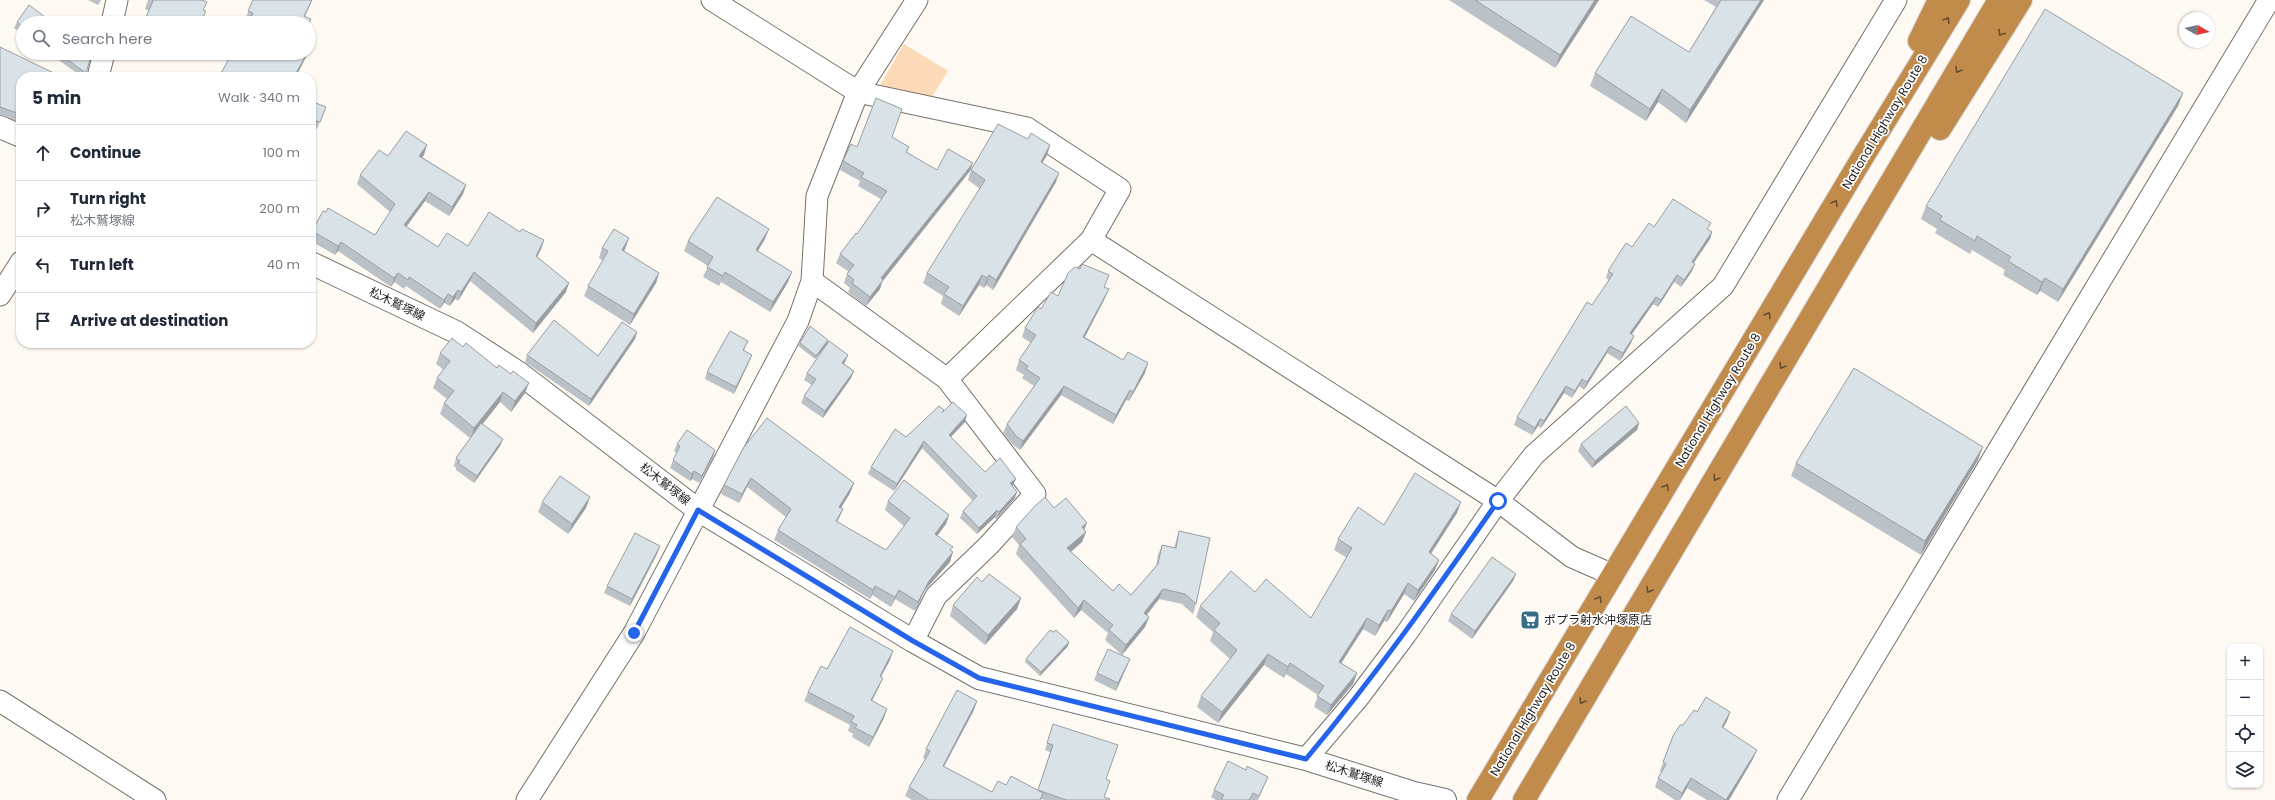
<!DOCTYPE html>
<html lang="en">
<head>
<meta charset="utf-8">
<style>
  :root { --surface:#fff; --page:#f2f2f3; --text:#1f2937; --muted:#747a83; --line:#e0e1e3 }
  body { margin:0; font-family:Poppins,"Noto Sans JP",sans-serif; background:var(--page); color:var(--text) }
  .controls { position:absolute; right:12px; bottom:12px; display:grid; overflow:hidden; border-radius:8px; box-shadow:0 1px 3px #0004 }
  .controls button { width:36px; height:36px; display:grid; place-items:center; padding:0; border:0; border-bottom:1px solid var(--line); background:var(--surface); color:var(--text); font:20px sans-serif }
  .compass { position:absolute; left:2179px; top:12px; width:36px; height:36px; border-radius:50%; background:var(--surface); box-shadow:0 1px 3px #0004; rotate:99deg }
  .stop { position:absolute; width:12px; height:12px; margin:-9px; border:3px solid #2563eb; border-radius:50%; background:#fff }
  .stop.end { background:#2563eb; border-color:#fff; box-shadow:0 1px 4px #0008 }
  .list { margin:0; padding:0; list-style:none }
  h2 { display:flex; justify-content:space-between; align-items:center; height:52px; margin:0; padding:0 16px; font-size:17px }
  h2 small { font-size:13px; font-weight:400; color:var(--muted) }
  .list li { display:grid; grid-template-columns:26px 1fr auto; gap:12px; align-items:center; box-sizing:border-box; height:56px; padding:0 16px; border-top:1px solid var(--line) }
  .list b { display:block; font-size:15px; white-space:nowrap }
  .list p { margin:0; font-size:13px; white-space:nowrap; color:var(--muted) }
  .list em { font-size:13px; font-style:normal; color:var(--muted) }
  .icon { flex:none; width:22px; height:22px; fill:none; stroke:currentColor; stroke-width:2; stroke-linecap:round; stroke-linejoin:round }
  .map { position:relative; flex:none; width:2275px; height:800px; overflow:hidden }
  .search { position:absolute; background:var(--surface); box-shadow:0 1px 3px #0004; left:16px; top:16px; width:300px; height:44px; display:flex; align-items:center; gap:10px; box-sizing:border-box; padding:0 14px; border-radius:22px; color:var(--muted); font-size:15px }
  .panel { position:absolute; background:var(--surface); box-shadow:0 1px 3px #0004; left:16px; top:72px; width:300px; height:276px; border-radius:16px }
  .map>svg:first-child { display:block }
</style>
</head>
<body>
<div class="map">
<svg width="2275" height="800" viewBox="0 0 2275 800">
  <rect width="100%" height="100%" fill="#fff9f4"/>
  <path fill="#fcdab7" d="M904,44L948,71L932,97L880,85Z"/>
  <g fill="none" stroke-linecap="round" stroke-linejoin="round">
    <g stroke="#76706a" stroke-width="23">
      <path id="street" d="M712,0L858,92L1027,128L1120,189L1091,240L947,379
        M112,23L117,0
        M98,77L104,53
        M1091,240L1498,501L1572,557L1613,575
        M812,281L947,379L1035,494L989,545L936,596L913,641
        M0,295L21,262
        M0,701L155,800
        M1306,759L1358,698L1406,634L1498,501L1534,455L1723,286L1896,0
        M527,800L634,633L798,321L812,281L817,196L858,92L917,0
        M1788,800L2269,0"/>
    </g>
    <g stroke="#76706a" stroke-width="24">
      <path id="secondary" d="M0,127L21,136
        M311,263L456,332L519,373L698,510L913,641L979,678L1306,759L1414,793L1445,800"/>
    </g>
    <g stroke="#d6d6d6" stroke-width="24">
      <path id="highway" d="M1919,41L1939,0
        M1940,129L2021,0
        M1478,800L1861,160L1959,0
        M1524,800L1999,0"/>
    </g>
    <use href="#street" stroke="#fff" stroke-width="21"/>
    <use href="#secondary" stroke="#fff" stroke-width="22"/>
    <use href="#highway" stroke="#c18b4c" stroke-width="22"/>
  </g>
  <path fill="#bbc2c7" d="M88,0H101L98,5Z
    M148,0H202L204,10L206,11L201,23H144L149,11L145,9Z
    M253,0H312L310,5L248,22L245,20Z
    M1449,0H1599L1555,68Z
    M1704,0H1764L1686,123L1658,102L1646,121L1590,86L1595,73L1689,52L1716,7Z
    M17,22L23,23V34L14,28Z
    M0,47L21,77V120L18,119L17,121L0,115Z
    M49,53H92L85,77H82Z
    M2183,93L2178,106L2058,302L2040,291L2037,295L2003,275L2005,270L1972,250L1970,254L1935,233L1937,229L1921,219L1926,206Z
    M311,101L326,107L317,129L311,127Z
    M892,137L909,147L907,153L937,170L973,163L970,171L882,282L880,289L866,306L848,292L850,288L844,283L847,274L849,272L836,263L840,254L857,234L881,199L858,186L860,181L840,170L843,161Z
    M1028,139L1050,145L1047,155L1042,163L1056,182L993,290L986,285L984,288L979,285L959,316L941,304L943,296L923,283L927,273L980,189L968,180L971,170Z
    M424,155L422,157L466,185L463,194L449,216L425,201L406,227L438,247L468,246L520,232L544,240L541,249L537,256L566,292L533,333L470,281L458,301L455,299L450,306L444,303L440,309L406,286L404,289L394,282L391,287L338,251L335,255L311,241V233L312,231L375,235L390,212L357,184L360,175L388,156Z
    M1654,227L1708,230L1712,232L1710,239L1694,263L1695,264L1692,271L1681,287L1674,282L1658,307L1653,304L1632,334L1634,336L1631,343L1620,361L1607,353L1584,390L1579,386L1572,398L1564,393L1541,428L1538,426L1532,435L1514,425L1517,417L1609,280L1606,278L1608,271L1632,247Z
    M629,238L624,251L659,273L656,283L630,325L584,296L588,286L603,261L599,258L602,248Z
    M765,239L758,251L788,282L770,312L721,282L719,286L703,277L708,266L684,251L688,241Z
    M1104,287L1105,298L1085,337L1145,373L1129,401L1126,400L1113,424L1061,395L1020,450L1013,445L1003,433L1007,424L1034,386L1022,378L1024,375L1016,370L1019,360L1031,343L1022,337L1025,328L1041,309L1058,296Z
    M637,332L635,339L589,406L525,362L527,355L598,356Z
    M828,340L827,344L815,359L798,346L800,343Z
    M748,341L744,351L749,362L734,394L705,379L707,372Z
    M463,347L525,393L511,412L500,402L482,424L500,446L474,483L456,470V468L454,466L456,458L470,438L440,414L444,403L447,399L433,388L437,378L444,370L436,364L440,353Z
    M848,355L845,362L844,364L854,371L851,378L823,418L801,403L804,396L812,385L804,380L807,373Z
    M944,410L965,422L951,437L985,472L1016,479L1012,486L1015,498L996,519L995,517L977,534L960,518L963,511L973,501L922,448L894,491L868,474L871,467L906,437Z
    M1639,423L1637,430L1592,468L1578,451L1581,444Z
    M677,444L715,450L713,457L699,483L692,479L690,481L670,468L673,460L677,453L674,451Z
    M744,447L854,483L850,493L841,508L843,509L839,518L837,522L886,550L904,526L885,510L888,501L949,515L946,524L937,535L951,551L950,562L925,590L915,611L895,599L891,607L872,595L870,599L774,540L778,530L786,517L747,487L739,503L721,494L724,485Z
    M1978,460L1921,555L1791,476L1796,463Z
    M542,502L586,508L568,534L538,512Z
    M1054,508L1084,530L1086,532L1082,542L1071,552L1113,591L1131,595L1156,566L1158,555L1162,545L1174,548L1176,541L1179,531L1196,604L1193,614L1182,604L1159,599L1147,615L1149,617L1145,627L1122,655L1105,640L1108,633L1081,610L1074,618L1016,554L1019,545L1012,537L1016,527Z
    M1457,513L1431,553L1439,560L1435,570L1414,601L1404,594L1387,622L1384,621L1375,636L1363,629L1341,663L1357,673L1353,684L1327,715L1314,707L1318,695L1286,674L1284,678L1264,665L1218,723L1197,707L1201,696L1230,659L1210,641L1213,632L1196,617L1200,606L1255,592L1311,618L1347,558L1334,550L1338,539L1384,525Z
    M660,546L657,554L630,606L604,593L607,586Z
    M1516,574L1513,581L1472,639L1448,621L1451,614Z
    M982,582L1021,598L1017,609L985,645L950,616L953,605Z
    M1053,632L1068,646L1040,676L1025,662L1026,659Z
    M1130,659L1127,666L1116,691L1094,680L1097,673Z
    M890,660L881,677L879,687L872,701L884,718L869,747L852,737L853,734L848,731L850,725L804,701L808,692L827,669Z
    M974,710L944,767L992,792L1006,785L1038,790L1050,752L1045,750L1053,724L1106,779L1104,797L1109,800H1045L1041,799V800H912L905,796L909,787L926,759L923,758L926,749Z
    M1697,712H1730L1727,721L1723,728L1753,759L1729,800H1707L1687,788L1680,800H1675L1655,787L1658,778L1662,772L1660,771L1673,736L1683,725Z
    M1246,770L1268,777L1265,784L1258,800H1216L1211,797L1214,790Z"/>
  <path fill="#989ea2" d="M312,0L310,5L302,23L304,16Z
    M1595,0H1599L1555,68L1560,55Z
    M1761,0H1764L1686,123L1690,110Z
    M307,53H308L296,77H294Z
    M1662,89L1658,102L1646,121L1650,109Z
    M2183,93L2178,106L2058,302L2063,289Z
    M427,145L424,155L416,165L419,156Z
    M1050,145L1047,155L1037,172L1041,162Z
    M973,163L970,171L882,282L880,289L866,306L870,297L881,278Z
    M1059,173L1056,182L993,290L996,280Z
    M466,185L463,194L449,216L452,207Z
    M429,192L425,201L401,234L404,225Z
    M769,229L765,239L752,260L756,250Z
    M1712,232L1710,239L1689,269L1692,262Z
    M629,238L625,249L618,260L622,250Z
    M544,240L541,249L533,265L536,256Z
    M341,242L338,251L335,255L338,246Z
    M1695,264L1692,271L1681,287L1684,280Z
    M474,272L470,281L458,301L461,292Z
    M792,272L788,282L770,312L773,302Z
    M398,273L394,282L391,287L394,278Z
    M659,273L656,283L630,325L634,314Z
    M982,275L979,285L959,316L963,306Z
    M989,275L986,285L984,288L987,278Z
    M1677,275L1674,282L1658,307L1661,300Z
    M2045,278L2040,291L2037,295L2042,282Z
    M569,283L566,292L533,333L536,323Z
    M1109,289L1105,298L1080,346L1083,337Z
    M458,290L455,299L450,306L453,297Z
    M448,294L444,303L440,309L444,300Z
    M1656,297L1653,304L1627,341L1630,333Z
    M637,332L635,339L589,406L591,399Z
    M1634,336L1631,343L1620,361L1623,353Z
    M828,340L827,344L815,359L816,356Z
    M1610,346L1607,353L1584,390L1587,382Z
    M752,355L749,362L734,394L736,387Z
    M848,355L845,362L840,370L842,363Z
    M1148,363L1145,373L1129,401L1133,392Z
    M854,371L851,378L823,418L825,411Z
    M1582,379L1579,386L1572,398L1575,391Z
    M529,383L525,393L511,412L515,401Z
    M1064,386L1061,395L1020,450L1023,441Z
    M1566,386L1564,393L1541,428L1544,421Z
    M1130,390L1126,400L1113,424L1116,415Z
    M503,392L500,402L471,439L474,428Z
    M967,415L965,422L947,441L949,435Z
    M1540,419L1538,426L1532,435L1535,428Z
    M1639,423L1637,430L1592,468L1595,461Z
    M503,439L500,446L474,483L477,476Z
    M924,441L922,448L894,491L897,484Z
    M1983,447L1978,460L1921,555L1925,541Z
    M715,450L713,457L699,483L702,476Z
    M694,471L692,479L690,481L692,474Z
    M751,478L747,487L739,503L742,494Z
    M1016,479L1013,485L1008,490L1010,483Z
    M854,483L850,493L836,516L839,507Z
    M1017,492L1015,498L996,519L999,512Z
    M590,497L586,508L568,534L572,524Z
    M1461,502L1457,513L1425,563L1429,552Z
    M843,509L839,518L832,530L836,521Z
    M997,510L995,517L977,534L979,528Z
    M949,515L946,524L932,543L935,534Z
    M1087,523L1083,533L1082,527Z
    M1086,532L1082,542L1063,558L1067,548Z
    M660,546L657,554L630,606L632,599Z
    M953,552L950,562L925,590L915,611L918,602L929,581Z
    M1439,560L1435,570L1414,601L1418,590Z
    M1516,574L1513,581L1472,639L1475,631Z
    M1408,583L1404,594L1387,622L1391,611Z
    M875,586L872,595L870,599L873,590Z
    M1163,589L1159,599L1140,623L1144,613Z
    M899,590L895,599L891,607L895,597Z
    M1021,598L1017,609L985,645L988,635Z
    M1084,600L1081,610L1074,618L1078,608Z
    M1388,610L1384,621L1375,636L1379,625Z
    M1149,617L1145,627L1122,655L1126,645Z
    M1367,618L1363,629L1335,673L1339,662Z
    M1069,642L1068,646L1040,676L1041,672Z
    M893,651L890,660L876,685L880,676Z
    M1268,654L1264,665L1218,723L1222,712Z
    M1130,659L1127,666L1116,691L1118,683Z
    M1290,663L1286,674L1284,678L1288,667Z
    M1357,673L1353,684L1327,715L1331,705Z
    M883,678L879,687L867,709L871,700Z
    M977,701L974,710L939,775L943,766Z
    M887,709L884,718L869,747L873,737Z
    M1730,712L1727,721L1718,737L1722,727Z
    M1757,750L1753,759L1729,800H1726Z
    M1691,778L1687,788L1680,800L1682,793Z"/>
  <path fill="#d9e2e7" stroke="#989ea2" d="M152,0H202L207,2L203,10L206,11L200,23H159L146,17L153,1Z
    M253,0H312L304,16L311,19L309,23H248L253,13L248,11Z
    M1475,0H1595L1560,55Z
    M1721,0H1761L1690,110L1662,89L1650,109L1595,73L1631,16L1689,52Z
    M29,5L53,23H23V27L17,22Z
    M2045,9L2183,93L2063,289L2045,278L2042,282L2008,261L2011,257L1977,236L1975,241L1940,220L1942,216L1926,206Z
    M309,41L312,42L309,48Z
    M0,47L62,77H21V112L20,114L0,107Z
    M58,53H92L86,73Z
    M232,53H307L294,77H219Z
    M876,98L902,109L892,137L909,147L906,152L937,170L948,149L973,163L881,278L883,280L870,297L852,283L854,280L847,274L854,265L840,254L856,233L857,234L887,191L861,177L864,173L843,161L851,144L857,147Z
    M311,101L326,107L320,122L311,119Z
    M998,124L1028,139L1031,133L1050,145L1041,162L1059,173L996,280L989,275L987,278L982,275L963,306L944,294L949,287L927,273L985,180L971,170Z
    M406,131L427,145L419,156L466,185L452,207L429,192L404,225L438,247L447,233L468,246L489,212L520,232L522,229L544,240L536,256L569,283L536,323L474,272L461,292L458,290L453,297L448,294L444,300L409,277L408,280L398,273L394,278L341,242L338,246L312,231L323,211L326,212L328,208L375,235L395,204L360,175L379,150L388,156Z
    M717,197L769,229L756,250L792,272L773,302L725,272L723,276L707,267L713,257L688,241Z
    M1673,199L1711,223L1707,229L1712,232L1692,262L1695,264L1684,280L1677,275L1661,300L1656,297L1630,333L1634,336L1623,353L1610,346L1587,382L1582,379L1575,391L1566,386L1544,421L1540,419L1535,428L1517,417L1587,302L1592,305L1613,274L1608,271L1626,243L1632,247L1649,223L1654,227Z
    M614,229L629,238L622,250L659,273L634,314L588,286L608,251L602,248Z
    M1082,264L1109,275L1104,287L1109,289L1083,337L1123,360L1128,352L1148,363L1133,392L1130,390L1116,415L1064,386L1023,441L1016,436L1007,424L1040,378L1026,369L1028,366L1019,360L1036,335L1025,328L1038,307L1041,309L1051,292L1058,296L1068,273L1075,267L1080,269Z
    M554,320L598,356L622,322L637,332L591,399L527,355Z
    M810,326L828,340L816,356L800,343Z
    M730,331L748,341L743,350L752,355L736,387L707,372Z
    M452,338L463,347L466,343L497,368L499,365L511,374L513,371L529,383L515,401L503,392L474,428L444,403L454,391L437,378L450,361L440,353Z
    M829,341L848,355L842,363L854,371L825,411L804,396L816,379L807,373Z
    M1854,368L1983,447L1925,541L1796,463Z
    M953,402L967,415L949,435L985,472L1000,458L1016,479L1010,483L1017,492L999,512L997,510L979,528L963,511L977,496L924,441L897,484L871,467L895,429L906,437L939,406L944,410L942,413Z
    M1626,406L1639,423L1595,461L1581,444Z
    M767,418L854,483L839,507L843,509L836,521L886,550L910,518L888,501L904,480L949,515L935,534L953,547L950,550L953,552L929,581L918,602L899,590L895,597L875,586L873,590L778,530L791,509L751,478L742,494L724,485L744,447Z
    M481,423L503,439L477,476L458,463L460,461L456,458Z
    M687,430L715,450L702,476L694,471L692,474L673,460L680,446L677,444Z
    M1415,473L1461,502L1429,552L1439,560L1418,590L1408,583L1391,611L1388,610L1379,625L1367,618L1339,662L1357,673L1331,705L1317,696L1324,686L1290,663L1288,667L1268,654L1222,712L1201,696L1237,650L1214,630L1220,623L1200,606L1231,571L1255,592L1266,579L1311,618L1352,548L1338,539L1358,507L1384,525Z
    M560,476L590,497L572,524L542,502Z
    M1045,497L1054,508L1066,498L1087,523L1082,527L1086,532L1067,548L1113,591L1119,584L1131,595L1158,564L1162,545L1176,548L1179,531L1210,538L1196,604L1185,594L1163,589L1144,613L1149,617L1126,645L1109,630L1113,625L1084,600L1078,608L1020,544L1026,539L1016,527L1035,506Z
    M635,533L660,546L632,599L607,586Z
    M1492,557L1516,574L1475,631L1451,614Z
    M989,574L1021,598L988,635L953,605L977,577L982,582Z
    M850,627L893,651L880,676L883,678L871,700L887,709L873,737L855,728L857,725L851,722L854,716L808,692L821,666L827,669Z
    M1050,630L1053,632L1056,630L1069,642L1041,672L1026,659Z
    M1108,649L1130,659L1118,683L1097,673Z
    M957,690L977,701L943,766L992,792L998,781L1006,785L1011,776L1043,793L1040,800H929L909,787L930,751L926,749Z
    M1706,697L1730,712L1722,727L1757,750L1726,800L1691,778L1682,793L1658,778L1666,764L1663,762L1673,736L1680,725H1683L1694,710L1697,712Z
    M1053,724L1118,745L1106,779L1110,781L1104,797L1110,799L1109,800H1066L1038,790L1053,745L1047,743Z
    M1228,761L1246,770L1247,766L1268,777L1259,796L1253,793L1249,800H1221L1224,795L1214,790Z"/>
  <defs><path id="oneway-chevron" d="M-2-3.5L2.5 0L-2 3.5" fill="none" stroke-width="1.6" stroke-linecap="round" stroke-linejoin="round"/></defs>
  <g stroke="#674d30">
    <use href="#oneway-chevron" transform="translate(1947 20) rotate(-58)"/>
    <use href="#oneway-chevron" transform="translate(2001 33) rotate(122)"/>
    <use href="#oneway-chevron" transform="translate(1958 70) rotate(120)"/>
    <use href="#oneway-chevron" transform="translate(1835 203) rotate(-59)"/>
    <use href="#oneway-chevron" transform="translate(1768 315) rotate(-59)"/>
    <use href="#oneway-chevron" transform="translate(1782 366) rotate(121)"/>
    <use href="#oneway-chevron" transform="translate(1716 478) rotate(121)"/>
    <use href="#oneway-chevron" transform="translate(1666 487) rotate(-59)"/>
    <use href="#oneway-chevron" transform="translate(1649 590) rotate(121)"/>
    <use href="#oneway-chevron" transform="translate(1599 599) rotate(-59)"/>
    <use href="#oneway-chevron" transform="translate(1582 701) rotate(121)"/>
  </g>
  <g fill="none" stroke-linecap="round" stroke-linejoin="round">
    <path stroke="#2563eb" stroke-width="5" d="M634,633L698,510L913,641L979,678L1306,759C1376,675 1436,590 1498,501"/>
  </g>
  <defs>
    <g id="supermarket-square" transform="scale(1)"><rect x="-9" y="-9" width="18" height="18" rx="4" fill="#366d87" stroke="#fff"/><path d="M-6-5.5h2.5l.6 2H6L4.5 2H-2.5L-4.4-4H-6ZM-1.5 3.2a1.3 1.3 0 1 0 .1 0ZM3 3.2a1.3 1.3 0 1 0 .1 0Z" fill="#fff"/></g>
  </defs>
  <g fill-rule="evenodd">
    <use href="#supermarket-square" x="1530" y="620"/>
  </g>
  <g text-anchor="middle" stroke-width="3.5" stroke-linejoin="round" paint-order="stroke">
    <g font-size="12" fill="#1d1b19" stroke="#fff">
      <text transform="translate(1885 122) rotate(-59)" y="4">National Highway Route 8</text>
      <text transform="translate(397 304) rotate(26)" y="4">松木鷲塚線</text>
      <text transform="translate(1718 400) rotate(-59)" y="4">National Highway Route 8</text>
      <text transform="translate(665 484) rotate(38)" y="4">松木鷲塚線</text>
      <text transform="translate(1533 709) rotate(-59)" y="4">National Highway Route 8</text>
      <text transform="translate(1354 774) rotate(18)" y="4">松木鷲塚線</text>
    </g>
    <g font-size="12" fill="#1d1b19" stroke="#fff" text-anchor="start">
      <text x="1544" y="624">ポプラ射水沖塚原店</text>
    </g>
  </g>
</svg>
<div class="controls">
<button>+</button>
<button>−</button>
<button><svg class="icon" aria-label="locate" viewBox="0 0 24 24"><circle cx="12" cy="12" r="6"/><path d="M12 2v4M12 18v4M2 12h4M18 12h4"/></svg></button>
<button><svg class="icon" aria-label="layers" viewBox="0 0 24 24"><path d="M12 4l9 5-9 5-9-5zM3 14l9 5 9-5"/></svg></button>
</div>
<svg class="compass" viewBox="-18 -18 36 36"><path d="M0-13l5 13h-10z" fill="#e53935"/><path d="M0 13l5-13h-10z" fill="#747a83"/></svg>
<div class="stop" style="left:1498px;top:501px"></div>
<div class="stop end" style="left:634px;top:633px"></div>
<div class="search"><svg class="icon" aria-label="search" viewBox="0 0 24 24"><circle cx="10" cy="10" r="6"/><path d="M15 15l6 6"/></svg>Search here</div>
<section class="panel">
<h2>5 min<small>Walk · 340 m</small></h2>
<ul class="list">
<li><svg class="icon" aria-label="ahead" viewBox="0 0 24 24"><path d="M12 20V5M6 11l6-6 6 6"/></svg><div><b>Continue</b></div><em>100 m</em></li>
<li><svg class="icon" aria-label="right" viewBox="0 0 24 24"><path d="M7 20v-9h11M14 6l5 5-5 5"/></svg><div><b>Turn right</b><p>松木鷲塚線</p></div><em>200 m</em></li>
<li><svg class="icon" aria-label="left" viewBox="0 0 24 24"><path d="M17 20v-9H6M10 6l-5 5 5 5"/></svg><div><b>Turn left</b></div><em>40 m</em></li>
<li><svg class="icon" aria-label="arrive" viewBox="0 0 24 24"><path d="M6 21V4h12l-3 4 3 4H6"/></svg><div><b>Arrive at destination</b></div></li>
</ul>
</section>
</div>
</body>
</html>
